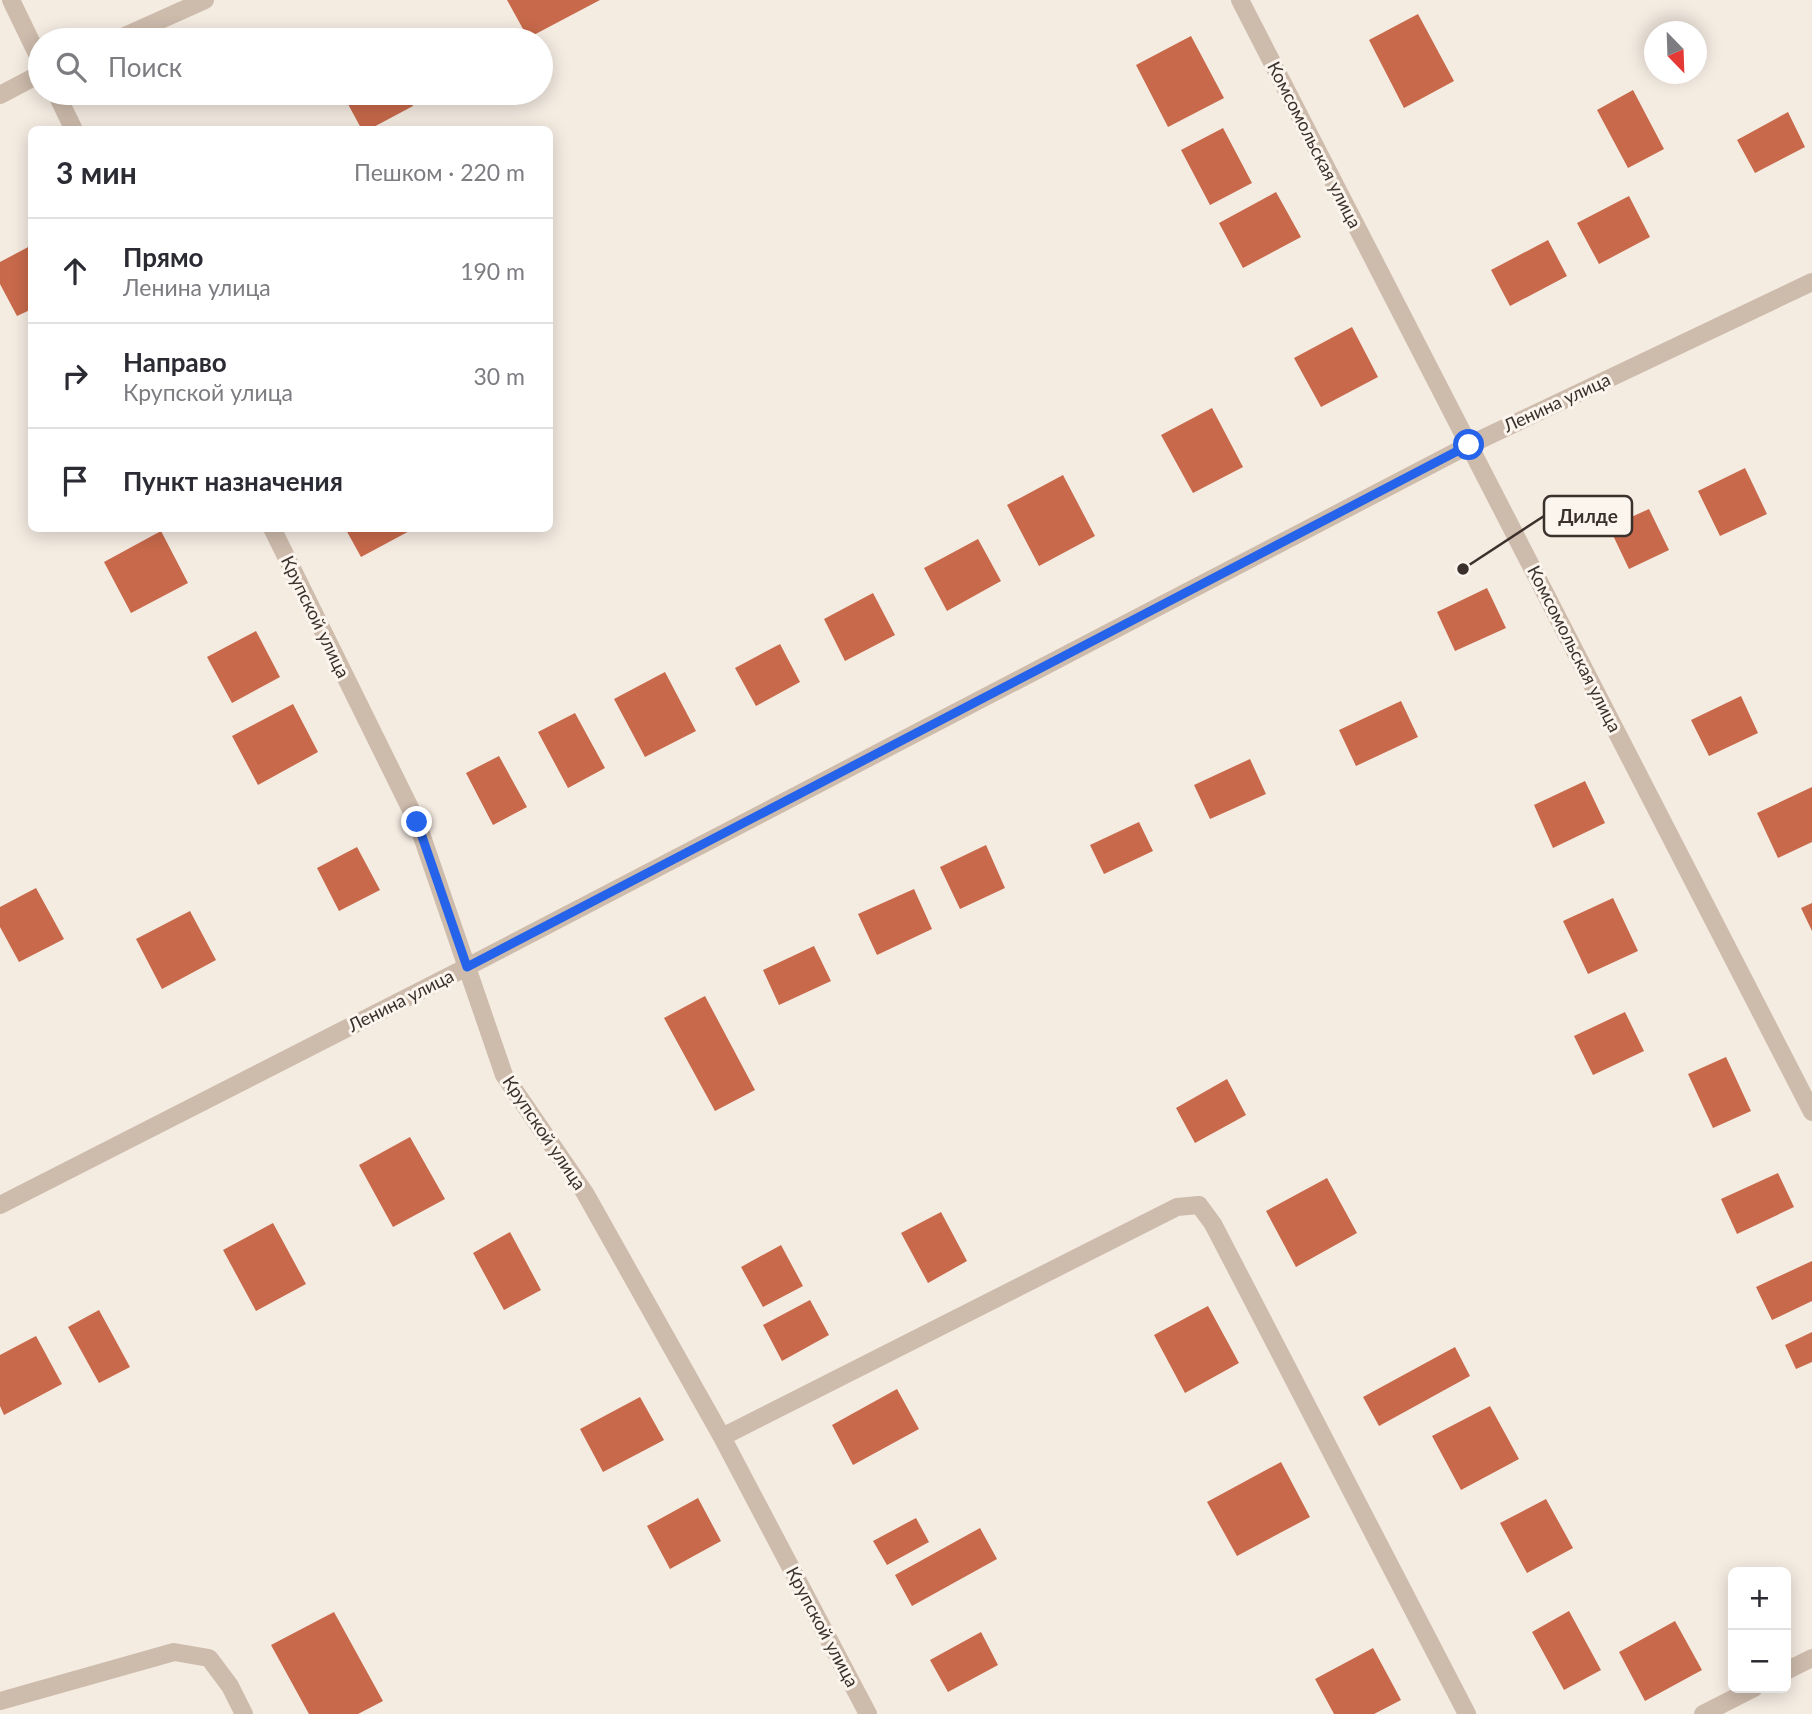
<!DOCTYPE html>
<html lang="ru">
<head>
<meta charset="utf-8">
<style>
  :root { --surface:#fff; --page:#f7f7f7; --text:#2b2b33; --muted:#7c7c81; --line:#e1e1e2 }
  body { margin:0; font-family:Lato,sans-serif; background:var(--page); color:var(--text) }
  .controls { position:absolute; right:21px; bottom:21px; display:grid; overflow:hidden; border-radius:10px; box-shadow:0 4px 18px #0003 }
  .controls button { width:63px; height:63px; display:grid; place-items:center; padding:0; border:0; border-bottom:2px solid var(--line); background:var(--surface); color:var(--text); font:35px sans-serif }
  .compass { position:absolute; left:1644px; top:21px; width:63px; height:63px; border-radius:50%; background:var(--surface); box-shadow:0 4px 18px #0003; rotate:157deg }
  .stop { position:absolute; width:21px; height:21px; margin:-16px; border:5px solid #2563eb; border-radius:50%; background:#fff }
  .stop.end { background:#2563eb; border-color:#fff; box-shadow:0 2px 7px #0008 }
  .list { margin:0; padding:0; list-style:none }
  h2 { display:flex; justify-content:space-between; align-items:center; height:91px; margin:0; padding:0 28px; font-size:30px }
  h2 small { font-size:23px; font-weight:400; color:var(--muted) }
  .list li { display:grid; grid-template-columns:46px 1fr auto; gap:21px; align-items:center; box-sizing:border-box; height:105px; padding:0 28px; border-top:2px solid var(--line) }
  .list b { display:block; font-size:26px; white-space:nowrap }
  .list p { margin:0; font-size:23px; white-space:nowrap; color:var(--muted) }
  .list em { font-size:23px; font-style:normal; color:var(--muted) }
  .icon { flex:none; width:38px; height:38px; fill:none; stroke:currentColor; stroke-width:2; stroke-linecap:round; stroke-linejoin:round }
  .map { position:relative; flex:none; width:1812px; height:1714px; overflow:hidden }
  .search { position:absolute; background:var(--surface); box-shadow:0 4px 18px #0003; left:28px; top:28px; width:525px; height:77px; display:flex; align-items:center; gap:18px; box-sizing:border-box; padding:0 24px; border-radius:38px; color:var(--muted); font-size:26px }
  .panel { position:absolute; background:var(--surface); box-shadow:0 4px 18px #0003; left:28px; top:126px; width:525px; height:406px; border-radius:10px }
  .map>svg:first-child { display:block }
</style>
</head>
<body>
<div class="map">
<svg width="1812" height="1714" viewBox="0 0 1812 1714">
  <rect width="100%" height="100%" fill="#f4ebe1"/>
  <path fill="#c8694b" d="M507,0H600L528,38Z
    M1418,14L1454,81L1404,108L1369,40Z
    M1191,36L1224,98L1168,127L1136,65Z
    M1633,90L1664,149L1628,168L1597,110Z
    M342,93H406L413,106L368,130H362Z
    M1788,112L1805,147L1755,173L1737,140Z
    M1223,128L1252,183L1210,205L1181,150Z
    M1276,192L1301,237L1243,268L1219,223Z
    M1629,196L1650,237L1599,264L1577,223Z
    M1548,240L1567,276L1510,306L1491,270Z
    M32,245V309L17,316L0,284V262Z
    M1352,327L1378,377L1321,407L1294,358Z
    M1212,408L1243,467L1193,493L1161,435Z
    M1745,468L1767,514L1720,536L1698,491Z
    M1063,475L1095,536L1039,566L1007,505Z
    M1649,509L1669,550L1629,569L1609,527Z
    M345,528H415L361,557Z
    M161,531L188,583L131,613L104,562Z
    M978,539L1001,581L947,611L924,568Z
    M1487,588L1506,628L1455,651L1437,612Z
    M873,593L895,635L845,661L824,619Z
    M256,631L280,677L232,703L207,657Z
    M780,644L800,682L756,706L735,668Z
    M665,672L696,731L645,757L614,699Z
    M1741,696L1758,733L1709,756L1691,720Z
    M1401,701L1418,737L1356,766L1339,730Z
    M293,704L318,752L258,785L232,736Z
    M575,713L605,768L568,788L538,732Z
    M499,756L527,807L493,825L466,773Z
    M1250,759L1266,794L1210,819L1194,785Z
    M1585,781L1605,823L1553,848L1534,805Z
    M1812,787V842L1778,858L1757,813Z
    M1139,822L1153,851L1104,874L1090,845Z
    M986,845L1005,888L960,909L940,867Z
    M357,847L380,890L339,911L317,868Z
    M36,888L64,939L19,962L0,927V907Z
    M914,889L932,929L877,955L858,914Z
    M1613,898L1638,951L1588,974L1563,921Z
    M1812,903V931L1801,908Z
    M190,911L216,960L162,989L136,939Z
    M814,946L831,981L779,1005L763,970Z
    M705,996L755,1090L715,1111L664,1018Z
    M1625,1012L1644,1051L1593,1075L1574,1036Z
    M1726,1057L1751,1111L1713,1128L1688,1074Z
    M1227,1079L1246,1115L1195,1143L1176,1108Z
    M410,1137L445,1199L393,1227L359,1165Z
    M1778,1173L1794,1207L1737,1234L1721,1199Z
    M1327,1178L1357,1233L1296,1267L1266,1211Z
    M941,1212L967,1261L928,1283L901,1233Z
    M273,1223L306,1284L256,1311L223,1250Z
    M510,1232L541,1290L504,1310L473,1253Z
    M781,1245L803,1286L763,1307L741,1267Z
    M1812,1261V1301L1772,1320L1756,1287Z
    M810,1300L829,1335L782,1361L763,1325Z
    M1208,1306L1239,1363L1185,1393L1154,1335Z
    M99,1310L130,1367L99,1383L68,1327Z
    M1812,1332V1362L1796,1369L1785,1345Z
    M36,1336L62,1384L4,1415L0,1406V1355Z
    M1455,1347L1470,1376L1379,1426L1363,1397Z
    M897,1389L919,1429L853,1465L832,1425Z
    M640,1397L664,1440L603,1472L580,1429Z
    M1490,1406L1519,1459L1461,1490L1432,1436Z
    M1281,1462L1310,1517L1237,1556L1207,1502Z
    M698,1498L721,1541L670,1569L647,1526Z
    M1546,1499L1573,1548L1527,1573L1500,1523Z
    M916,1518L929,1542L887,1565L873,1541Z
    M980,1528L997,1559L912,1606L895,1575Z
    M1569,1611L1601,1670L1564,1690L1532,1632Z
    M334,1612L383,1701L358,1714H309L271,1645Z
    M1675,1621L1702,1670L1645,1701L1619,1652Z
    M981,1632L998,1665L948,1692L930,1660Z
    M1373,1648L1401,1700L1374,1714H1334L1315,1679Z"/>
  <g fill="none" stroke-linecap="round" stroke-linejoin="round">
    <path stroke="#cdbbac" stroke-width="18" d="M11,0L40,60
      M1240,0L1812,1112
      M116,40L205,0
      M56,93L74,130
      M0,95L40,74
      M272,528L417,822L504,1075L585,1193L722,1437L868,1714
      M0,1205L467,967L1469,445L1812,282
      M722,1437L1177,1207L1199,1205L1213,1224L1467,1714
      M1786,1671L1812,1658
      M0,1701L174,1652L209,1658L230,1686L244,1714
      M1703,1714L1754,1688"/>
  </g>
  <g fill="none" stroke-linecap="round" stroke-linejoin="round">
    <path stroke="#2563eb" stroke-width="9" d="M417,822L467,967L1469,445"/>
  </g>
  <g text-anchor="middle" stroke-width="6" stroke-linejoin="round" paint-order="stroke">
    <g font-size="18" fill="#3b302b" stroke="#fbf5ee">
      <text transform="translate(1314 145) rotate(63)" y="6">Комсомольская улица</text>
      <text transform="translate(1557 403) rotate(-25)" y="6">Ленина улица</text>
      <text transform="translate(315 617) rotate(64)" y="6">Крупской улица</text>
      <text transform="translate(1574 649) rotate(63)" y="6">Комсомольская улица</text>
      <text transform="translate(401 1001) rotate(-27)" y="6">Ленина улица</text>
      <text transform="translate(544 1133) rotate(56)" y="6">Крупской улица</text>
      <text transform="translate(822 1627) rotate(62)" y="6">Крупской улица</text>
    </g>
  </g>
  <path fill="none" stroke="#3b302b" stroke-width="2.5" d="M1463 569L1544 516"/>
  <circle fill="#3b302b" stroke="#fbf5ee" stroke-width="2.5" cx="1463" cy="569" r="7"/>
  <rect fill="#fbf5ee" stroke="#3b302b" stroke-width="2.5" x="1544" y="496" width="88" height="40" rx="7"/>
  <g font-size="19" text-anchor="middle" font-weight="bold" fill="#3b302b">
    <text x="1588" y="523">Дилде</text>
  </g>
</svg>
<div class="controls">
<button>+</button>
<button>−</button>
</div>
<svg class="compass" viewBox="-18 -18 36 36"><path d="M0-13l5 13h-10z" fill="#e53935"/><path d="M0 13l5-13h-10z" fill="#7c7c81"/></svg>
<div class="stop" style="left:1469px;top:445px"></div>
<div class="stop end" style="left:417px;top:822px"></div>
<div class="search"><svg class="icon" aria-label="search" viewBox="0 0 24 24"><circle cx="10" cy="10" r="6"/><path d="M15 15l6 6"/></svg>Поиск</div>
<section class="panel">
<h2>3 мин<small>Пешком · 220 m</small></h2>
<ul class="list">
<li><svg class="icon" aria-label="ahead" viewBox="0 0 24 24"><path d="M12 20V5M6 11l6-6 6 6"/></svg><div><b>Прямо</b><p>Ленина улица</p></div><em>190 m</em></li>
<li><svg class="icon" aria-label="right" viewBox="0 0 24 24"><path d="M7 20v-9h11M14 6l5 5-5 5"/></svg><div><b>Направо</b><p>Крупской улица</p></div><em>30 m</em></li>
<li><svg class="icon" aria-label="arrive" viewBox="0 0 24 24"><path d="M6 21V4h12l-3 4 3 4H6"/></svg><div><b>Пункт назначения</b></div></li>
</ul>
</section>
</div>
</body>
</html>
